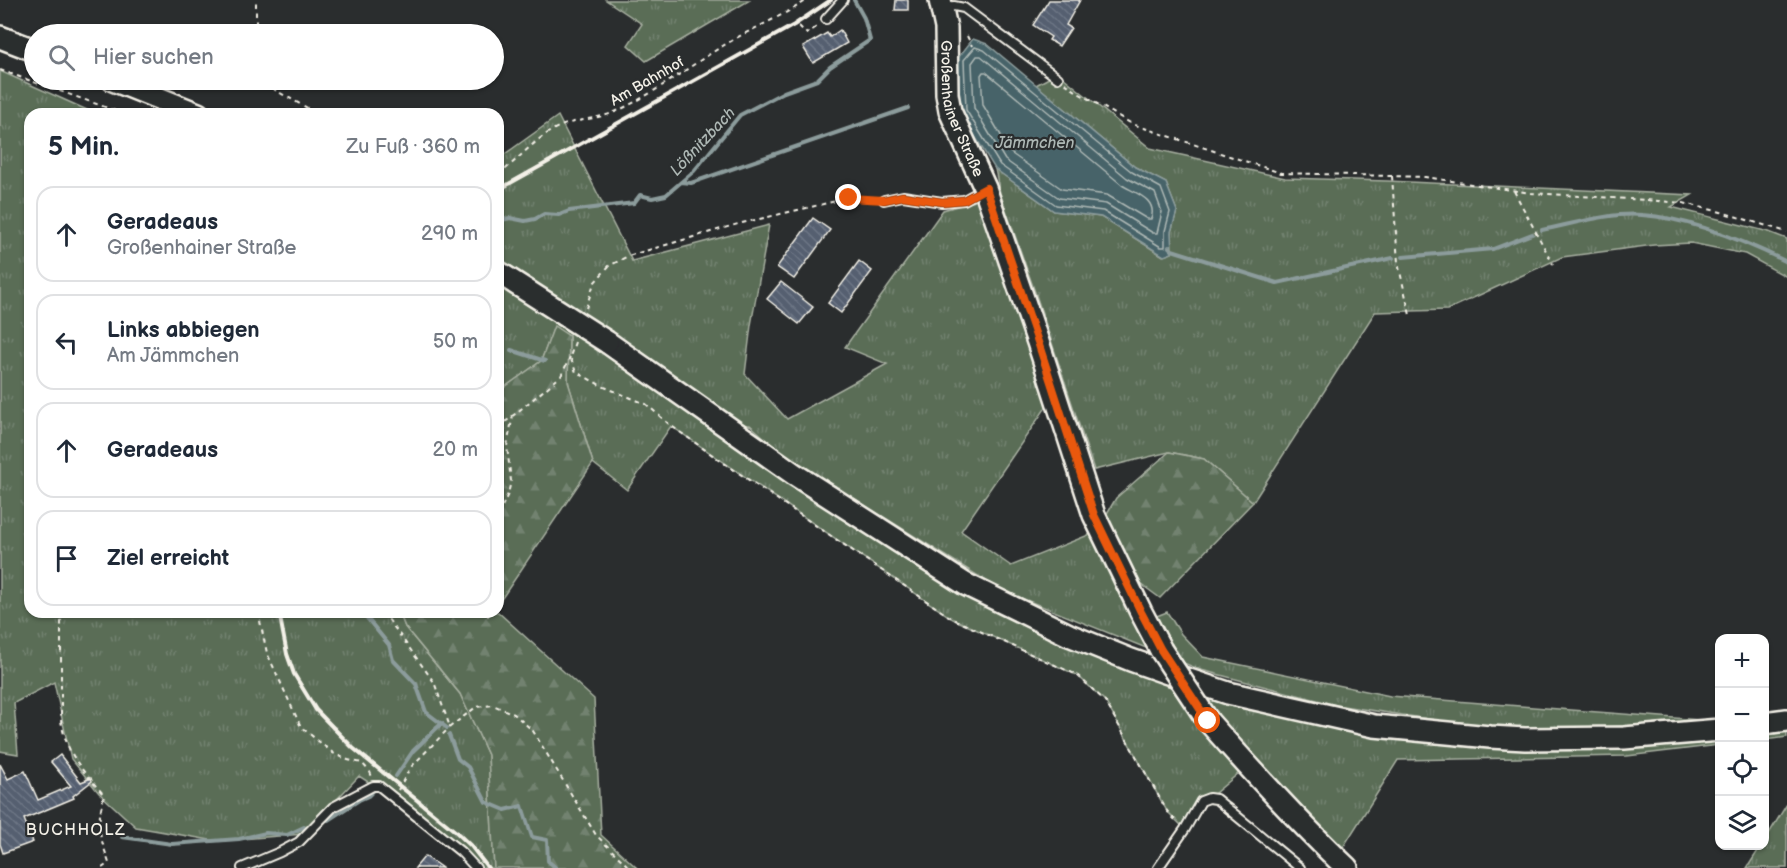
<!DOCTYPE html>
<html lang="de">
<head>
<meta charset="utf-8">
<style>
  :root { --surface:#fff; --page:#f2f2f3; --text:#1f2937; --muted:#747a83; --line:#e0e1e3 }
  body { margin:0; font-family:"Balsamiq Sans",sans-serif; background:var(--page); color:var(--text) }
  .controls { position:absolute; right:18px; bottom:18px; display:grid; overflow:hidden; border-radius:12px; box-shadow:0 2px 4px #0004 }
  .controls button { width:54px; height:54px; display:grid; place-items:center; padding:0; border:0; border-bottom:2px solid var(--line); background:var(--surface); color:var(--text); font:30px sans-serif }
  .stop { position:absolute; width:18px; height:18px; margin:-14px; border:4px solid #ea580c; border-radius:50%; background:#fff }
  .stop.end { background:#ea580c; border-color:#fff; box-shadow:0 2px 6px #0008 }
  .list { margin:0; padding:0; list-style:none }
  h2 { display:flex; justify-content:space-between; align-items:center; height:78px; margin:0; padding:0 24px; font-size:26px }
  h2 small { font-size:20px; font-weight:400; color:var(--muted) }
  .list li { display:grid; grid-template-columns:39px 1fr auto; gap:18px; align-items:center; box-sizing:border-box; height:96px; margin:0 12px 12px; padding:0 12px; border:2px solid var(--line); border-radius:18px }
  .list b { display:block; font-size:22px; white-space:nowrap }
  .list p { margin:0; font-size:20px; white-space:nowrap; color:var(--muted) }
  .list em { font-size:20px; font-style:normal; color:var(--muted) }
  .icon { flex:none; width:33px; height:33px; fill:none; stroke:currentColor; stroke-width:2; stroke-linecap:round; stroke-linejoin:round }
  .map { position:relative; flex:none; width:1787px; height:868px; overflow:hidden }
  .search { position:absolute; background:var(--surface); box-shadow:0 2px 4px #0004; left:24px; top:24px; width:480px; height:66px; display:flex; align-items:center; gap:15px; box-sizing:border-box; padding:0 21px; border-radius:33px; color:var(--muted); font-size:22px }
  .panel { position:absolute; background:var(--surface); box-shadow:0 2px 4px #0004; left:24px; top:108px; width:480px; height:510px; border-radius:18px }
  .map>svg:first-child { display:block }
</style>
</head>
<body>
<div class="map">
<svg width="1787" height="868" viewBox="0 0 1787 868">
  <defs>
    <pattern id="grass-tufts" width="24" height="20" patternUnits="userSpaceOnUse" patternTransform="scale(1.5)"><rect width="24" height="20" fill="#5a6d57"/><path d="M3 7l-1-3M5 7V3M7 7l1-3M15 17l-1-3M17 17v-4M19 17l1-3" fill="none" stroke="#72826f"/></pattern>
    <pattern id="forest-firs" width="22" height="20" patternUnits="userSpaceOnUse" patternTransform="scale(1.5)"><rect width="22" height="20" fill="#5a6d57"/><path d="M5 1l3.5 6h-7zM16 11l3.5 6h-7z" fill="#72826f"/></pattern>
    <pattern id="building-back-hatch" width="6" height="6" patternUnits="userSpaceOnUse" patternTransform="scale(1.5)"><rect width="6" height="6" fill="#545f70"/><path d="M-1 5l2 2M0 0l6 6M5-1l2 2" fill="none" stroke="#6d7684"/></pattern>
  </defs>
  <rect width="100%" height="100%" fill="#2a2d2e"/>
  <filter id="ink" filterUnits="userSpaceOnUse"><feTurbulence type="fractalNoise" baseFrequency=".0167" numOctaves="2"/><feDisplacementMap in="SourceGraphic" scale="12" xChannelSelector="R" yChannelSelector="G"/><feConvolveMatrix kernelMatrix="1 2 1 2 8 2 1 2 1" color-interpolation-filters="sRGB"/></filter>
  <g filter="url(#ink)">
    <path fill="url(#grass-tufts)" stroke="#a7afa0" stroke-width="1.5" d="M606,0H750L646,61L628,45L642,24Z
      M0,71L96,114H30V612H399L405,627L460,694L488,755L494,868H474L396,800L359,776L304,834L216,841L136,827L99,793L71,759L54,682L14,703L18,754L0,751Z
      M1058,73L1150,148L1285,178L1387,181L1692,195L1671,207L1769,232L1787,239V277L1745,254L1691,243L1654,245L1562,257L1447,310L1375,312L1253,502L1204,459L1169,452L1094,470L1036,295L1000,193L995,169L1054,211L1101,217L1163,256L1172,253L1171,232L1177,211L1166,183L1135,167L1036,85Z
      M558,116L632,261L769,225L751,325L745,374L787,419L887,364L845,347L943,210L979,200L1049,403L961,531L1011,566L1091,534L1136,624L1167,612L1181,634L1203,657L1390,696L1713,721L1581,728L1495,729L1336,705L1201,670L999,589L783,454L750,425L712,426L1061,638L1356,732L1719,736V745L1627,756L1398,760L1342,849L1318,853L1239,773L1209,798L1201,801L1185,829L1167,811L1105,701L1077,675L953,619L671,426L627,490L593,463L568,382L569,337L554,327L541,361L498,392V159Z
      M1787,726V737L1765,740L1764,730Z
      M1787,804V868H1747L1761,846H1764L1765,840Z"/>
    <path fill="url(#forest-firs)" stroke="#a7afa0" stroke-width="1.5" d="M554,326L569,336L568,382L593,463L498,604V392L541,361Z
      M1169,452L1204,459L1253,502L1160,598L1141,584L1106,515L1116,498Z
      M399,612H498L594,699L601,835L637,868H494L488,755L460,694L405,627Z"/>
    <path fill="#466369" stroke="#8c9c9c" stroke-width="1.5" d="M973,39L987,44L1135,167L1166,183L1177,211L1171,232L1172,253L1164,256L1101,217L1054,211L995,169L960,112L958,58Z"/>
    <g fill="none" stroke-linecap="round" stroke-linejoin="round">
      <path stroke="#aeb8b5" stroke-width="1.5" d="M975,47L984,50L1132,172L1161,188L1170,212L1165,231V247H1161L1103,211L1056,205L1000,165L966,110L964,60Z
        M977,56H981L1127,178L1155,193L1162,212L1157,233H1153L1106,204L1059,198L1005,160L974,108L972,63Z
        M983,72H986L1122,185C1135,193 1158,199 1151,219H1147L1107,195L1062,189L1012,154L983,105L981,75Z"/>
      <path stroke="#8c9c9c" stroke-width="4" d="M681,182L691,183L908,108
        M498,221L510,218L525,221L535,219L544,214L559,215L569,211L634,203L640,195L652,198L666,195L694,171L740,115L784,92L817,80L830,67L870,40L864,18L854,0
        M1542,230C1573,224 1611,212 1642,215C1690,218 1744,241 1787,262
        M1169,247L1172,250L1277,283L1393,258
        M1403,257L1493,249L1532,234
        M511,350L545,361
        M362,612L389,645L393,660L416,684L426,712L447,728
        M449,735L458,759L468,767L486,802L505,810L522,806L532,837L547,840L548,861L556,868
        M396,776L413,751L442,723
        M328,820L359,800L368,796L375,789
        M122,837L172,844L239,839L266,833L287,835L304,827"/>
    </g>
    <path fill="url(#building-back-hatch)" stroke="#f4f1e8" stroke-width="1.5" d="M896,0H908V10H895Z
      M1049,0H1080L1066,25L1071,28L1059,46L1049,40L1051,37L1033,25Z
      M840,30L847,43L813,63L803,47L827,33L830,37Z
      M813,218L830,230L794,279L777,267Z
      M859,261L872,271L841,313L828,303Z
      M781,282L813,307L799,324L767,299Z
      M60,755L81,782L91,778L92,781L73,796L74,798L24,819L33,842L3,853L0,844V764L8,779L25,771L38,800L71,786L51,762Z
      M425,856L442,868H415Z"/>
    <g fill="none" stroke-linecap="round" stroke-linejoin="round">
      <g stroke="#f4f1e8" stroke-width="12">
        <path id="lane" d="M942,7L954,6L964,8L1058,78
          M826,19L843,0
          M884,200L903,196L942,202L964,200L984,189
          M242,868L280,852L299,842L333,807L373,786H379L461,852L476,868
          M1158,868L1185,829L1201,801L1209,798L1216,799L1300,868"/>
      </g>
      <g stroke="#f4f1e8" stroke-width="26">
        <g id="secondary">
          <path id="s1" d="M940,0L946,28L947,94L950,111L985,188L1038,342L1094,515L1141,612L1161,650"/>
          <path d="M0,37L34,50"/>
          <path d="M113,80L198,114"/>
          <path d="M607,342L794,474L965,584L1069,635L1131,660L1165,672L1228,693L1374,726L1490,737L1525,739L1624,738L1720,730"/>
          <path d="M1208,721C1253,772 1298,822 1347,868"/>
          <path d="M1764,723L1787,720"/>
        </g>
      </g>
      <path stroke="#f4f1e8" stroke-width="2" stroke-dasharray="4.5 4.5" stroke-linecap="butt" d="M799,26L807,34L819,25
        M256,34V0
        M967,36L972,46
        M0,70L125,114
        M268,80L275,90L318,114
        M1065,83L1080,94L1132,124L1281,173L1425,177L1531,193L1646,200L1683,203L1721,212L1787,232
        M498,175C517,161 531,143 551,131C572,118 595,121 617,111C656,93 689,66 726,44C752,28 782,17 807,0
        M1392,176L1398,263L1410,315
        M1514,191L1553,264
        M586,308L594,283L609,266L628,256L738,224L849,198L875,200
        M575,342L570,357L576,372L602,386L646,404L670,425L718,459L953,619L1077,675L1105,701L1167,811L1176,821
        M498,428L561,376L570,357
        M498,515L508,494L511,481L507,446L513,415
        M61,612V720C66,754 82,770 104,795C96,827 99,833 109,863L102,868
        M258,612L267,653L301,727L333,753L348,760L362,763L370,772L372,777
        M383,612L434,682L450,727
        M488,612V618
        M398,790L410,768L450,727L476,707L493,705L514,714L533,731L596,835L630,868"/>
      <use href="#lane" stroke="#2a2d2e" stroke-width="8"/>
      <use href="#secondary" stroke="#2a2d2e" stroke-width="21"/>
      <path stroke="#f4f1e8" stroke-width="4" d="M498,190L794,25L831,0
        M279,612L287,654L294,674L316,710L353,748L455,831L471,846L488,868"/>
      <g stroke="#f4f1e8" stroke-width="26" stroke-linecap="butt">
        <path id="secondary-bridge" d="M498,272L607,342
          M1161,650L1208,721"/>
      </g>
      <use href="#secondary-bridge" stroke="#2a2d2e" stroke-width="21"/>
    </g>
  </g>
  <g fill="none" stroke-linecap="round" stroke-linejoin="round" filter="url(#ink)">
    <path stroke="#ea580c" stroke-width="8" d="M849,198L884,200L903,196L942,202L964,200L986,188L1038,342L1094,515L1141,612L1161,650L1208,721"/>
  </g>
  <g text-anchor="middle" stroke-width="4.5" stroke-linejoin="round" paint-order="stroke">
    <g font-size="15" fill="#f4f1e8" stroke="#2a2d2e">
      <text transform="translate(647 81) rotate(-30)" y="5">Am Bahnhof</text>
      <text dy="5" stroke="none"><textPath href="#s1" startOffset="112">Großenhainer Straße</textPath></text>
    </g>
    <g font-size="16" font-style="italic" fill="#aeb8b5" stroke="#2a2d2e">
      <text transform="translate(702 141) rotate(-47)" y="6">Lößnitzbach</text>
      <text x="1035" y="148">Jämmchen</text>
    </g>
    <g font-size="16" letter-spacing="1.5" fill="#f4f1e8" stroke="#2a2d2e">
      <text x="76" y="835">BUCHHOLZ</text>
    </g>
  </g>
</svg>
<div class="controls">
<button>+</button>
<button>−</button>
<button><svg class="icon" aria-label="locate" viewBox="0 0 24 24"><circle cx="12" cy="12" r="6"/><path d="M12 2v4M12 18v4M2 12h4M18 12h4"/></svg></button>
<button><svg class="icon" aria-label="layers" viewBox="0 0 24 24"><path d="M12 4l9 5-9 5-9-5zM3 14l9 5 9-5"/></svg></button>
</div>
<div class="stop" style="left:1208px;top:721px"></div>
<div class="stop end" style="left:849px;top:198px"></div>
<div class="search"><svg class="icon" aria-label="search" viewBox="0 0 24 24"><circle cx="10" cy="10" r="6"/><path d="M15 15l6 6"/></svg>Hier suchen</div>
<section class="panel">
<h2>5 Min.<small>Zu Fuß · 360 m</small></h2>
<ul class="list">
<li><svg class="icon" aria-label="ahead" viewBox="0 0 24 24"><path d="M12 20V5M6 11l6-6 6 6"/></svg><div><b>Geradeaus</b><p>Großenhainer Straße</p></div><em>290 m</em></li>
<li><svg class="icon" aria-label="left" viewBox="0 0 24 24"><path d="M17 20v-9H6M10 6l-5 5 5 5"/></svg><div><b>Links abbiegen</b><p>Am Jämmchen</p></div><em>50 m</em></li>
<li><svg class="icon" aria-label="ahead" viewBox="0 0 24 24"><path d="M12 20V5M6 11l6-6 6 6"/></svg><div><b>Geradeaus</b></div><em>20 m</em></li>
<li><svg class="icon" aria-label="arrive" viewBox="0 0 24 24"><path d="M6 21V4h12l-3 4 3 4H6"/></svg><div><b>Ziel erreicht</b></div></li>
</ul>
</section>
</div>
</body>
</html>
